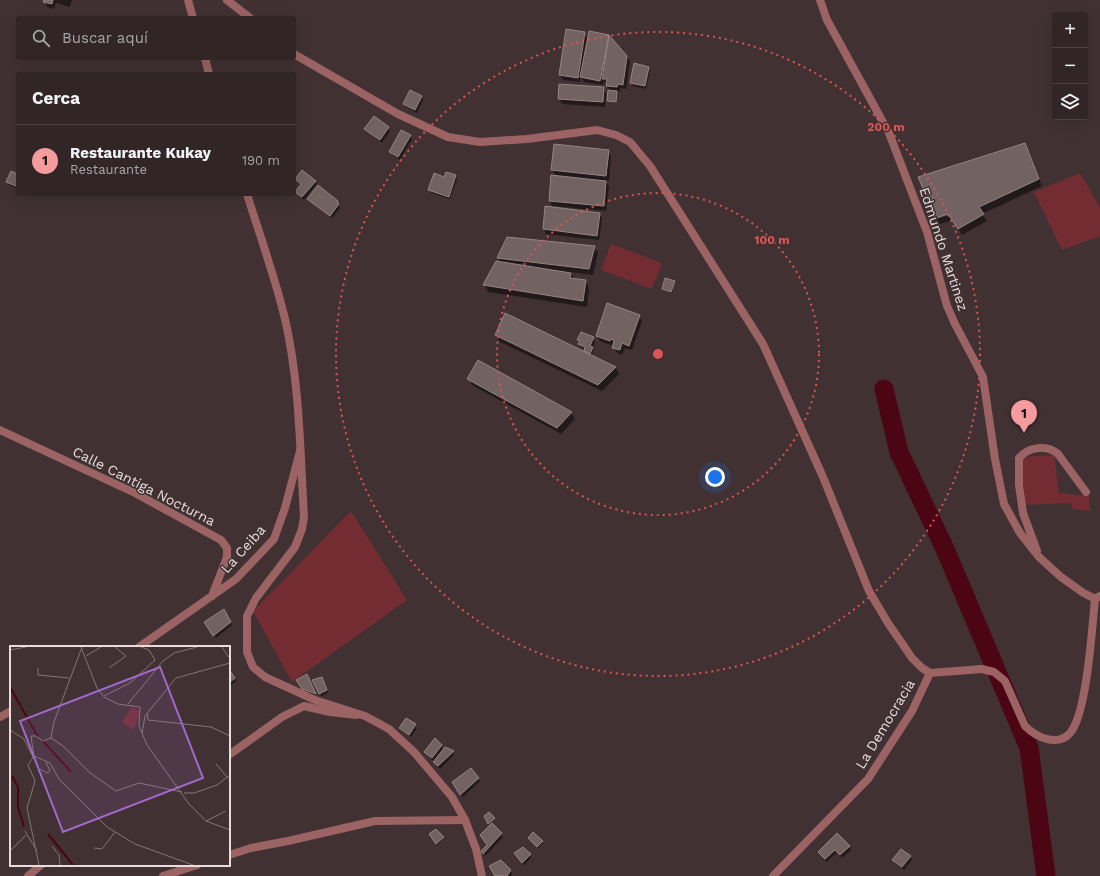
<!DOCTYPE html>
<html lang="es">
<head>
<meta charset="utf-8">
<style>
  :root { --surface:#312526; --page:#392d2e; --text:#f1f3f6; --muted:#a8a5a7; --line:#4c4243; --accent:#f59b9d }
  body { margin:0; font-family:"Work Sans",sans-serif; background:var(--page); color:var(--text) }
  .controls { position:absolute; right:12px; top:12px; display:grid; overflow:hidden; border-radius:4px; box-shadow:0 4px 16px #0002 }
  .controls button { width:36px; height:36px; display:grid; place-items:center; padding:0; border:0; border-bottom:1px solid var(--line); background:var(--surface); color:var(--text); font:20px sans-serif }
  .you { position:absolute; left:715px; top:477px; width:14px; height:14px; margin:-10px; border:3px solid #fff; border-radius:50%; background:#1a73e8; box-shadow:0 0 0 6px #1a73e833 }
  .badge { display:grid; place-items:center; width:26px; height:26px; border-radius:50%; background:var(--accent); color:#111; font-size:13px; font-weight:700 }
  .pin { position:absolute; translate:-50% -33px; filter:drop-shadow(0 1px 2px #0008) }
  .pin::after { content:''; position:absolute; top:21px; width:14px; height:12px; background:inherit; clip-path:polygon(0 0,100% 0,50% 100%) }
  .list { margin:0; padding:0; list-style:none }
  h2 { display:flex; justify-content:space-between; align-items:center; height:52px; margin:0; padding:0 16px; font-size:17px }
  h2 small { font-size:13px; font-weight:400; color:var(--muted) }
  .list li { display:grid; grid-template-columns:26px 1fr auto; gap:12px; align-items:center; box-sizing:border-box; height:72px; padding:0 16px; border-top:1px solid var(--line) }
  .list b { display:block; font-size:15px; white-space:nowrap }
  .list p { margin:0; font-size:13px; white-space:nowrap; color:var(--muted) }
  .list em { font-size:13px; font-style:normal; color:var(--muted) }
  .icon { flex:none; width:22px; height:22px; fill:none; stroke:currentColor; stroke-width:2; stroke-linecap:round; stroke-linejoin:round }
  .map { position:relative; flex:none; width:1100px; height:876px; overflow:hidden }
  .search { position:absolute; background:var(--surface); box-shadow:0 4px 16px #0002; left:16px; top:16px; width:280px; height:44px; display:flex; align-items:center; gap:10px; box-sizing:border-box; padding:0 14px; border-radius:4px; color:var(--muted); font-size:15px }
  .panel { position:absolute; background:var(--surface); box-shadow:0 4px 16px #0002; left:16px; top:72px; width:280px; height:124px; border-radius:4px }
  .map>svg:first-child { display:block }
</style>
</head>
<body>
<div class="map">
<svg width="1100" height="876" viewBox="0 0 1100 876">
  <rect width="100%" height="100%" fill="#413132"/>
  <path fill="#732d32" d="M1080,173L1100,208V236L1062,250L1034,192Z
    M611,244L662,263L652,289L601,270Z
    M1054,455L1059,493L1089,496L1090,511L1073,509L1070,503L1025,505L1021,457Z
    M351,511L407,600L292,682L253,611Z"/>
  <path fill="#0007" d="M45,0H72L70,7L56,3L54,9L47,7Z
    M584,33L588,40L608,36L630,61L626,89L620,88V92L616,91V103L608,101V91L610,92L604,80L603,85L584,82L581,77L580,82L563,80L560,75Z
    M649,68L650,71L646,89L633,86L631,83Z
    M603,88L606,93L605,107L562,104L559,99Z
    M421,97L423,100L417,113L406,107L404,104Z
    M374,118L390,131L382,143L365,129Z
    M410,136L412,139L400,160L392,155L390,152Z
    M1028,150L1042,186L982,214L987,221L962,235L953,220L940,224L937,219L954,213Z
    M608,151L611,156L609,181L605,180L609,186L606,211L552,206L550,201L556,177L552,170Z
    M18,175V189L9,185L7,182Z
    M456,176L457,179L450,199L431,193L429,190L445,178Z
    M296,179L315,181L317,184L304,200L296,192L301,185Z
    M308,199L337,201L340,208L332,218Z
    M599,214L602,218L599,240L546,234L544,229Z
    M594,247L598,253L593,275L570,272L574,279L586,281L589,288L587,307L488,292L485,285L496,262L501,263L498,258Z
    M674,282L672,293L663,290V289Z
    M639,316L642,321L632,350L625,348L622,355L616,352L614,346L600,341L597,336Z
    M496,335L584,352L585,349L581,347L578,340L593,338L595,341L592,356L616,368L619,374L602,391L500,342Z
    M469,378L571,413L575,419L561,434L472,385Z
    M224,611L232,625L216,638L205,622Z
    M229,676L236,681L229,687Z
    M308,679L316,696L305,692L298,680Z
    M313,681H323L328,693L321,696Z
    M406,719L417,728L411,737L400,728Z
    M435,740L444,750L453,752L454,755L440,769L425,752Z
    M478,778L480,781L463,797L455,786Z
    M492,825L503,837L485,856L482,851L488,845Z
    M533,833L543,843L538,848L530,839Z
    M430,834L443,837L444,838L437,845Z
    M849,847L851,850L842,858L837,852L827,862L819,852Z
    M515,854L530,855L531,858L524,865Z
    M910,857L912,860L904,870L893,860Z
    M501,862L511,871L512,874L511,876H496Z"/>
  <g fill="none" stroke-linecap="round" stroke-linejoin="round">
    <path stroke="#4c0512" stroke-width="19" d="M884,389L899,452L945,549L1029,748L1046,876"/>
  </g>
  <path fill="#736262" stroke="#978484" d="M44,0H53L52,4L43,2Z
    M566,29L585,32L578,78L559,75Z
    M589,31L609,35L600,81L580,77Z
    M609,35L627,56L623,85L618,84L617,87L606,86L607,79H602Z
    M634,63L649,67L645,86L630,83Z
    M559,84L604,87L603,102L558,99Z
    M410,90L422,96L415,110L403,104Z
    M608,90L617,91L616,102L607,101Z
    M374,116L389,127L380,140L364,129Z
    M401,130L411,135L398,157L389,152Z
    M1025,143L1039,179L979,207L984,214L958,229L948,214L936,218L918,177Z
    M554,144L609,150L606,176L551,170Z
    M302,170L316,181L302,197L295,192L301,184L295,179Z
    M11,171L18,174V187L6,182Z
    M446,172L456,175L449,197L428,190L434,173L444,177Z
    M551,175L606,181L604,206L549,201Z
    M318,185L338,201L337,202L339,204L330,216L307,199Z
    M545,206L600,213L597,236L543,229Z
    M507,237L595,246L589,269L497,258Z
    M496,261L571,273L570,278L586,280L583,301L483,285Z
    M665,278L675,281L671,292L662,289Z
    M607,303L640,315L629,346L622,343L620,350L612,348L614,341L612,339L610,341L596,336Z
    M505,313L616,367L598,385L495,335Z
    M581,332L594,337L590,346L593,347L590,354L584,351L585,347L578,344L580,341L577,340Z
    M478,360L572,412L557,428L467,379Z
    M224,609L231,622L213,636L204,622Z
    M231,672L235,678L229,683V674Z
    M307,674L316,694L302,689L296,680Z
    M322,677L327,690L319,694L312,680Z
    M406,718L416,724L409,735L399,728Z
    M435,738L442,745L432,758L424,752Z
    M445,747L454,751L438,766L433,762Z
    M471,768L479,778L460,795L452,782Z
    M489,812L495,818L488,824L484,816Z
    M492,823L502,833L483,854L481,851L487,845L480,835Z
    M436,829L444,837L436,844L429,834Z
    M533,832L543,841L537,847L528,838Z
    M837,833L850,846L840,855L835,850L825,859L818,852Z
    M523,847L531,854L522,863L514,853Z
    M901,849L911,856L902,867L892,860Z
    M501,860L511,870L507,876H495L489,866Z"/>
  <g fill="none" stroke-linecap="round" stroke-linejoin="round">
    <path stroke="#9b6364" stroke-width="8" d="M820,0L827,20L889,133L927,232L947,306L955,324L983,377L995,459L1004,504L1020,533L1039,557L1061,577L1082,592L1095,599
      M0,430L135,493L221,540L227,548V557L212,596
      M1037,551L1023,513L1019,485V458C1028,447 1047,444 1058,454L1086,492
      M139,647L236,579L274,539L285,508L300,451
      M0,717L11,711
      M229,755L282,717L304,706L330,712L356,715
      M229,855L251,848L288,841L375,821L465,820
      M28,876L41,865
      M163,876L197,865
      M773,876L868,779L912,711L930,673"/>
    <path stroke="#9b6364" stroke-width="8" d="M188,0L193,18
      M227,0L250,18
      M294,54L398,114L448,137L480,142L527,139L597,130L616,135L630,142L650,166L763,344L823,477L869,591L888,623L912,658L922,668L930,673L982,669L994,672L1005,681L1025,726C1036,737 1058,748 1071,732C1087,711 1092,628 1095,599L1100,596
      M205,58L209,74
      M247,194C260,236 275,277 285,319C300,384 300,451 304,517L302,529L295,547L256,598L247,616V652L253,667L265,677L315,700L365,716L389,729L414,752L452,797L465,820L476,849L482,876"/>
  </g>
  <g fill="none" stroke="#da5555" stroke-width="2" stroke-dasharray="2 4">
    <circle cx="658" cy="354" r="161"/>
    <circle cx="658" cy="354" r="322"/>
  </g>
  <g text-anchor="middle" stroke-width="3" stroke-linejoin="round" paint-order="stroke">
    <g font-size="14" fill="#e7dddd" stroke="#413132">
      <text transform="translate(944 249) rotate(72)" y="5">Edmundo Martinez</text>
      <text transform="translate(144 486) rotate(27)" y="5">Calle Cantiga Nocturna</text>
      <text transform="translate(243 549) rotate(-48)" y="5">La Ceiba</text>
      <text transform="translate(885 724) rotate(-59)" y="5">La Democracia</text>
    </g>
  </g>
  <g transform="translate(10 646)">
    <rect width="220" height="220" fill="#413132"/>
    <path d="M122,60L131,67L123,84L112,76Z" fill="#732d32"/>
    <path fill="none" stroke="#4c0512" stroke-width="2" d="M0,41L28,91M32,94L61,126M2,130L8,141V161L14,181M38,188L63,219"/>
    <path fill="none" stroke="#837676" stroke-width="1" d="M71,1L87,42L94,51L108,58L130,61L129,80L137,99L179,158L196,175L220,184M212,1L220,13M0,4L16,1M76,10L91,1M28,22V29L59,32M99,22L116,10L105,1M94,50L120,37L145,14L139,4L131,1M118,58L153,15L164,7L187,1M137,67L138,74L201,81L220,90M0,84L14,93L23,111M132,87L135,70L166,32L220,17M41,92L53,100L79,126L106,145L129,137L172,146M41,92L44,76L72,1M24,110L40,117L49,133L97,181L125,198L183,219M206,118L218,132M30,123L37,127L40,125L36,116M174,147H184L207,139L220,129M196,175L216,165M15,185L27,205M42,200L49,209L50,219M84,202L92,203L105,186M0,205L16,189M29,219L17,162L25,135L18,119L24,110L21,90H26L33,95L41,92"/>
    <path fill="#a16aca" fill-opacity="0.15" stroke="#a16aca" stroke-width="2" d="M150,21L193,132L53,186L10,75Z"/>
    <rect width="220" height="220" fill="none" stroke="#e7dddd" stroke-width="2"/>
  </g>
  <circle cx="658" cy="354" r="6" fill="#da5555" stroke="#413132" stroke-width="2"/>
  <g font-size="12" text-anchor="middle" font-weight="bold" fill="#da5555" stroke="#413132" stroke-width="3" stroke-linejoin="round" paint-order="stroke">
    <text x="886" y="131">200 m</text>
    <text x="772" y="244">100 m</text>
  </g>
</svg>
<div class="controls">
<button>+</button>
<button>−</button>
<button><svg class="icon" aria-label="layers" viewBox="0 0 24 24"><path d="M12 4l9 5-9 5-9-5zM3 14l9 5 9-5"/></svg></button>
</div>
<div class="you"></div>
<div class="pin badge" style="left:1024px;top:433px">1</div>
<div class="search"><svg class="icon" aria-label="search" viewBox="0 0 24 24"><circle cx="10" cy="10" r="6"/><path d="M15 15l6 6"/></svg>Buscar aquí</div>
<section class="panel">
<h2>Cerca<small></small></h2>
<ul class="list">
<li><span class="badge">1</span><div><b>Restaurante Kukay</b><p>Restaurante</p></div><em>190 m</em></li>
</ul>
</section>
</div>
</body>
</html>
